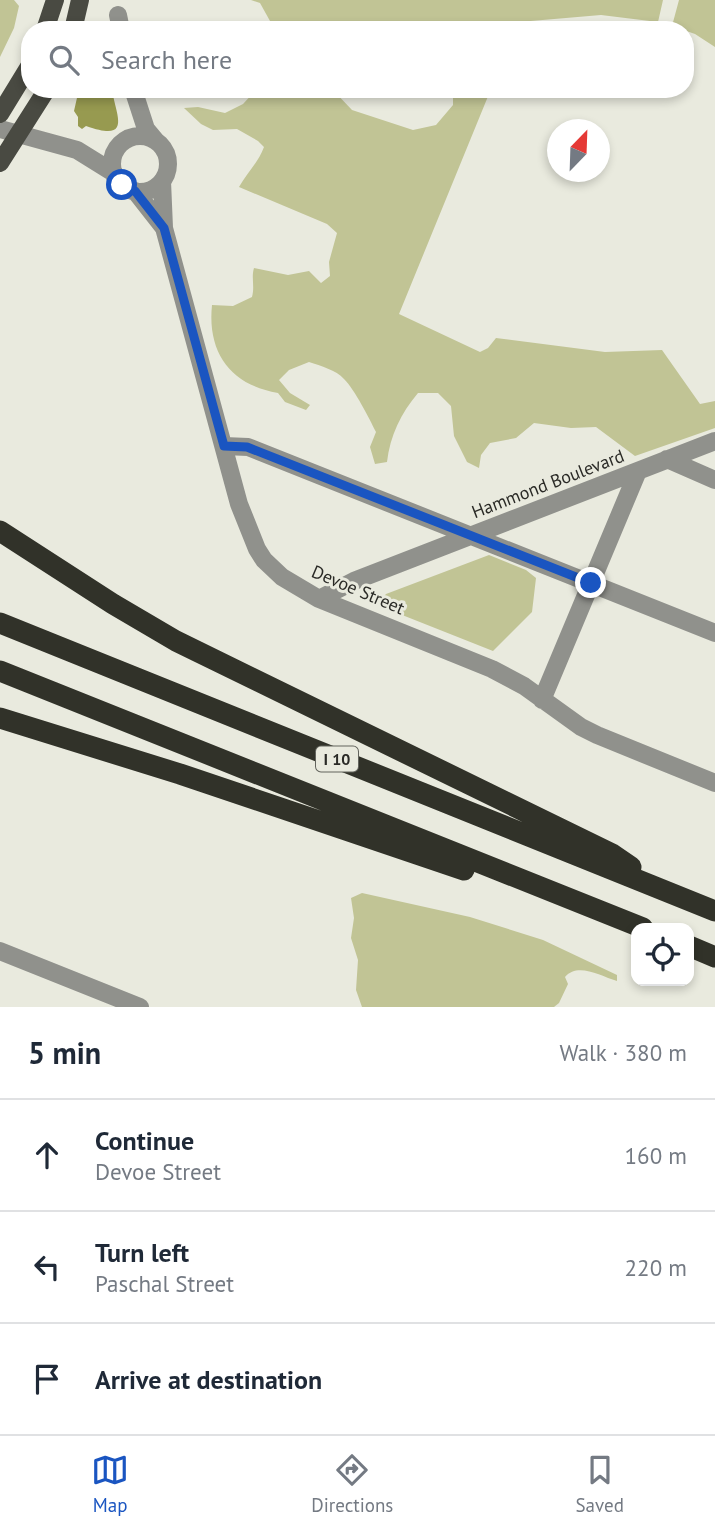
<!DOCTYPE html>
<html lang="en">
<head>
<meta charset="utf-8">
<style>
  :root { --surface:#fff; --page:#f6f6f7; --text:#1f2937; --muted:#747a83; --line:#e0e1e3; --accent:#1a55c1 }
  body { margin:0; font-family:"PT Sans",sans-serif; background:var(--page); color:var(--text) }
  .controls { position:absolute; right:21px; bottom:21px; display:grid; overflow:hidden; border-radius:14px; box-shadow:0 4px 10px #0003 }
  .controls button { width:63px; height:63px; display:grid; place-items:center; padding:0; border:0; border-bottom:2px solid var(--line); background:var(--surface); color:var(--text); font:35px sans-serif }
  .compass { position:absolute; left:547px; top:119px; width:63px; height:63px; border-radius:50%; background:var(--surface); box-shadow:0 4px 10px #0003; rotate:23deg }
  .stop { position:absolute; width:21px; height:21px; margin:-16px; border:5px solid #1a55c1; border-radius:50%; background:#fff }
  .stop.end { background:#1a55c1; border-color:#fff; box-shadow:0 2px 7px #0008 }
  .list { margin:0; padding:0; list-style:none }
  h2 { display:flex; justify-content:space-between; align-items:center; height:91px; margin:0; padding:0 28px; font-size:30px }
  h2 small { font-size:23px; font-weight:400; color:var(--muted) }
  .list li { display:grid; grid-template-columns:46px 1fr auto; gap:21px; align-items:center; box-sizing:border-box; height:112px; padding:0 28px; border-top:2px solid var(--line) }
  .list b { display:block; font-size:26px; white-space:nowrap }
  .list p { margin:0; font-size:23px; white-space:nowrap; color:var(--muted) }
  .list em { font-size:23px; font-style:normal; color:var(--muted) }
  .icon { flex:none; width:38px; height:38px; fill:none; stroke:currentColor; stroke-width:2; stroke-linecap:round; stroke-linejoin:round }
  .map { position:relative; flex:none; width:715px; height:1007px; overflow:hidden }
  .search { position:absolute; background:var(--surface); box-shadow:0 4px 10px #0003; left:21px; right:21px; top:21px; height:77px; display:flex; align-items:center; gap:18px; box-sizing:border-box; padding:0 24px; border-radius:28px; color:var(--muted); font-size:26px }
  .sheet { height:427px; background:var(--surface) }
  nav { display:flex; justify-content:space-around; align-items:center; box-sizing:border-box; height:98px; border-top:2px solid var(--line); background:var(--surface); font-size:19px; color:var(--muted) }
  nav a { display:grid; justify-items:center; gap:4px }
  nav .on { color:var(--accent) }
  .map>svg:first-child { display:block }
</style>
</head>
<body>
<div class="map">
<svg width="715" height="1007" viewBox="0 0 715 1007">
  <rect width="100%" height="100%" fill="#e9eade"/>
  <path fill="#c1c495" d="M0,0H14L19,6L14,28L0,57Z
    M251,0H663L658,22L601,15L519,22L516,30H275L260,3Z
    M679,0H715V47L695,34L672,26Z
    M257,89H332L352,110L413,130L436,125L453,105V95L436,89H491L399,314L480,352L488,348L496,338L605,352L662,350L700,404L715,401V428L635,456L596,427L571,428L534,423L516,438L490,443L481,455L479,468L467,462L454,436L451,406L438,393H418C401,413 390,436 387,462L375,464L370,447L376,432C369,418 355,390 344,379C336,370 321,366 309,362L289,370L279,380L290,393L310,405L306,410L285,402L278,393C231,385 207,353 212,305L233,306L252,297C255,286 251,278 254,268L288,275L309,271L321,283L330,276L329,262L337,233L327,224L239,187C247,173 258,163 264,147L258,141L237,129L213,130L201,124L184,108L198,107L225,113L243,104Z
    M489,555L526,570L536,578L532,612L493,651L387,609L380,601L386,594Z
    M362,893L470,917L543,940L617,975V981C600,976 578,962 565,977L568,984L559,1003L554,1007H362L356,990L358,960L351,938L354,918L351,898Z"/>
  <path fill="#979a50" d="M79,89H112C115,114 134,143 86,126L82,129L78,126V117L74,111Z"/>
  <g fill="none" stroke-linecap="round" stroke-linejoin="round">
    <path stroke="#90918c" stroke-width="18" d="M118,15L121,30
      M133,89L146,129L156,141
      M0,129L77,150L114,173
      M112 164a28 28 0 1 1 56 0a28 28 0 1 1-56 0Z
      M162,181L164,228L239,504L257,549L264,560L282,577L319,599L492,669L524,686L581,727L597,735L715,783
      M135,191L164,228
      M224,446L248,447L715,633
      M667,459L715,480
      M319,599L354,581L715,441
      M542,700L638,471
      M0,951L140,1007"/>
    <path stroke="#494a42" stroke-width="18" d="M45,30L55,0
      M73,30L80,0
      M0,114L30,65
      M0,163L47,89"/>
    <path stroke="#313229" stroke-width="21" d="M0,531L113,604L176,641L612,854L631,867
      M0,623L715,911
      M0,671L643,928
      M0,718L180,774L464,870
      M689,946L715,957"/>
  </g>
  <g fill="none" stroke-linecap="round" stroke-linejoin="round">
    <path stroke="#1a55c1" stroke-width="9" d="M122,185L135,191L164,228L224,446L247,447L591,583"/>
  </g>
  <g text-anchor="middle" stroke-width="6" stroke-linejoin="round" paint-order="stroke">
    <rect fill="#e9eade" stroke="#63645d" stroke-width="2" x="316" y="746.5" width="42" height="25" rx="5"/>
    <g font-size="16" font-weight="bold" fill="#2a2a26">
      <text x="337" y="765">I 10</text>
    </g>
    <g font-size="18" fill="#2a2a26" stroke="#e9eade">
      <text transform="translate(548 484) rotate(-21)" y="6">Hammond Boulevard</text>
      <text transform="translate(358 590) rotate(23)" y="6">Devoe Street</text>
    </g>
  </g>
</svg>
<div class="controls">
<button><svg class="icon" aria-label="locate" viewBox="0 0 24 24"><circle cx="12" cy="12" r="6"/><path d="M12 2v4M12 18v4M2 12h4M18 12h4"/></svg></button>
</div>
<svg class="compass" viewBox="-18 -18 36 36"><path d="M0-13l5 13h-10z" fill="#e53935"/><path d="M0 13l5-13h-10z" fill="#747a83"/></svg>
<div class="stop" style="left:122px;top:185px"></div>
<div class="stop end" style="left:591px;top:583px"></div>
<div class="search"><svg class="icon" aria-label="search" viewBox="0 0 24 24"><circle cx="10" cy="10" r="6"/><path d="M15 15l6 6"/></svg>Search here</div>
</div>
<section class="sheet">
<h2>5 min<small>Walk · 380 m</small></h2>
<ul class="list">
<li><svg class="icon" aria-label="ahead" viewBox="0 0 24 24"><path d="M12 20V5M6 11l6-6 6 6"/></svg><div><b>Continue</b><p>Devoe Street</p></div><em>160 m</em></li>
<li><svg class="icon" aria-label="left" viewBox="0 0 24 24"><path d="M17 20v-9H6M10 6l-5 5 5 5"/></svg><div><b>Turn left</b><p>Paschal Street</p></div><em>220 m</em></li>
<li><svg class="icon" aria-label="arrive" viewBox="0 0 24 24"><path d="M6 21V4h12l-3 4 3 4H6"/></svg><div><b>Arrive at destination</b></div></li>
</ul>
</section>
<nav>
<a class="on"><svg class="icon" aria-label="map" viewBox="0 0 24 24"><path d="M3 6l6-2 6 2 6-2v14l-6 2-6-2-6 2zM9 4v14M15 6v14"/></svg>Map</a>
<a><svg class="icon" aria-label="directions" viewBox="0 0 24 24"><path d="M12 3l9 9-9 9-9-9zM9 14v-3h6M13 9l2 2-2 2"/></svg>Directions</a>
<a><svg class="icon" aria-label="saved" viewBox="0 0 24 24"><path d="M7 4h10v16l-5-4-5 4z"/></svg>Saved</a>
</nav>
</body>
</html>
